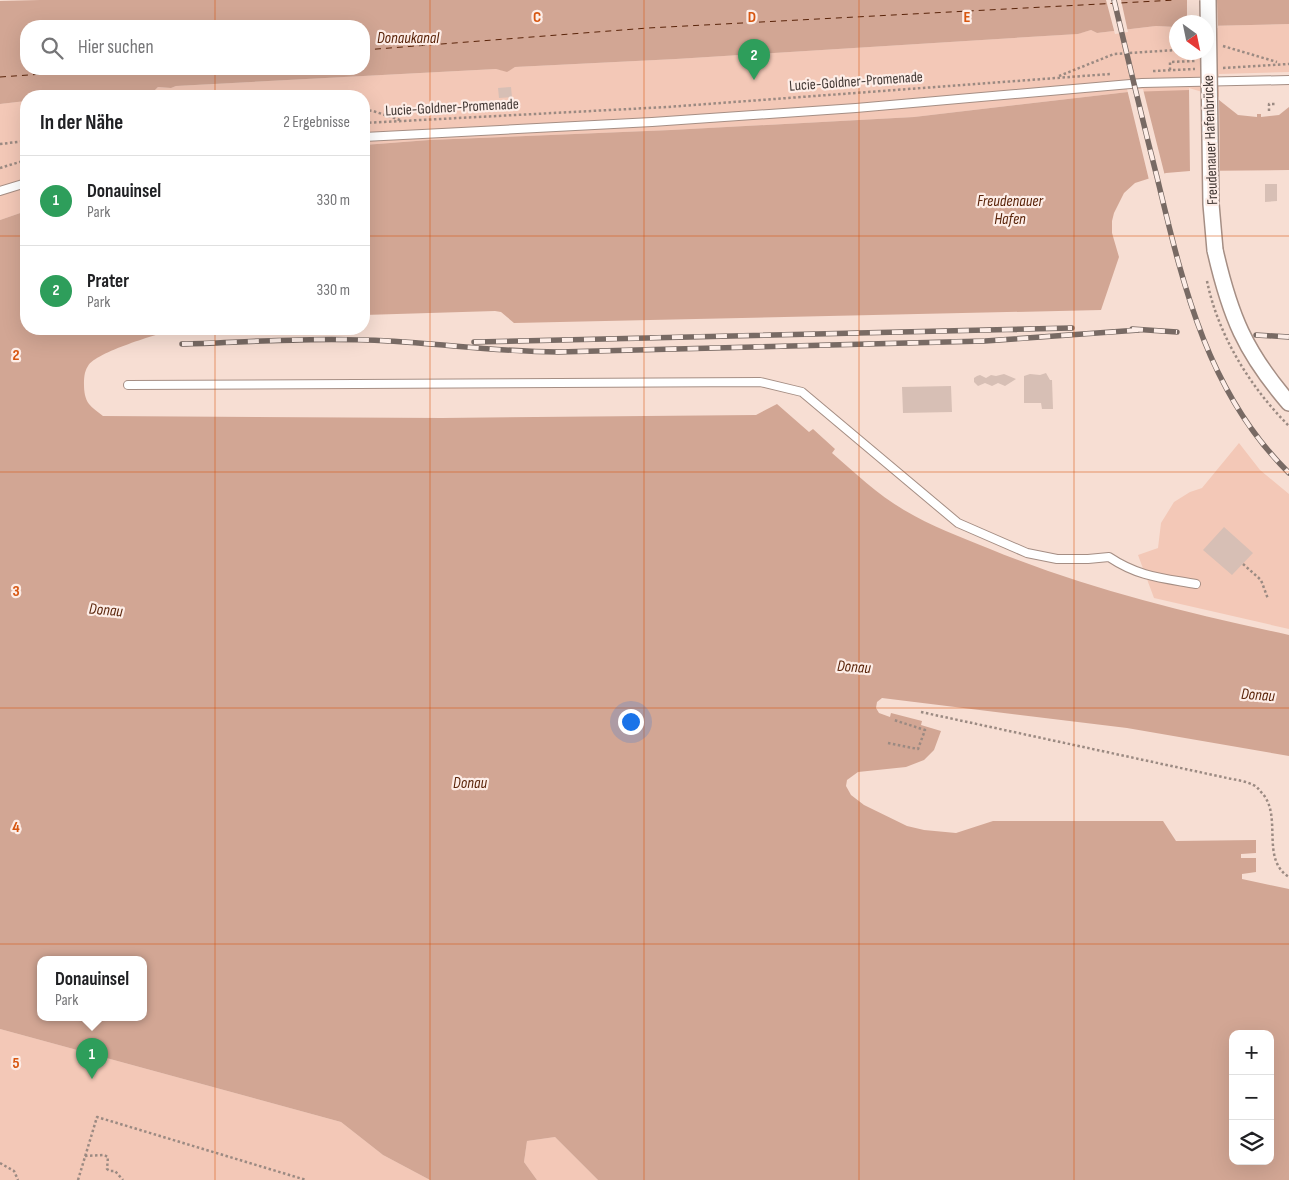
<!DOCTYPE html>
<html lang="de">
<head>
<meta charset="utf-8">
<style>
  :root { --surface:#fff; --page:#f6f6f6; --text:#202124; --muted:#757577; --line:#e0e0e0; --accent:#ba5524 }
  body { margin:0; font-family:"Sofia Sans Condensed",sans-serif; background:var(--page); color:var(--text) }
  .controls { position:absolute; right:15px; bottom:15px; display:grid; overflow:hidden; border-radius:10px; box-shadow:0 5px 20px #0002 }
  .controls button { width:45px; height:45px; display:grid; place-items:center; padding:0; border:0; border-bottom:1px solid var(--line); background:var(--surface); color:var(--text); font:25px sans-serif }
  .compass { position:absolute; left:1169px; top:15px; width:45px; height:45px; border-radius:50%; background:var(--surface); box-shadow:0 5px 20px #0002; rotate:147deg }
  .you { position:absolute; left:630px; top:721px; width:18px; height:18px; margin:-12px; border:4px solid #fff; border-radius:50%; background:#1a73e8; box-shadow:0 0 0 8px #1a73e833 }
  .badge { display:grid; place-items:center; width:32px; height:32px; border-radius:50%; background:var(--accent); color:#fff; font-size:16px; font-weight:700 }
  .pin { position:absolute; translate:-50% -41px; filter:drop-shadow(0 1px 2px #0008) }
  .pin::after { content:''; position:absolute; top:26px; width:18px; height:15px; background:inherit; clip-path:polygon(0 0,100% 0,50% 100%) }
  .popup { position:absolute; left:37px; top:956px; width:110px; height:65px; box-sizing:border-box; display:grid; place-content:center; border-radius:10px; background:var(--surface); filter:drop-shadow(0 1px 4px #0005); font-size:16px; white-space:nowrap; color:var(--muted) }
  .popup b { font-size:19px; color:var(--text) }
  .popup::after { content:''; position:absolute; left:50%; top:100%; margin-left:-10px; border:10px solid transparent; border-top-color:var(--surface) }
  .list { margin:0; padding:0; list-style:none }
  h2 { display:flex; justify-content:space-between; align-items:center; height:65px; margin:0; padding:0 20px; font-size:21px }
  h2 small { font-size:16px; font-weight:400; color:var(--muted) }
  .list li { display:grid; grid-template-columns:32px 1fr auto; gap:15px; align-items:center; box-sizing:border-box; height:90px; padding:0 20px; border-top:1px solid var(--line) }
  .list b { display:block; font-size:19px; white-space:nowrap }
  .list p { margin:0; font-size:16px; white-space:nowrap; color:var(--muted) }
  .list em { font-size:16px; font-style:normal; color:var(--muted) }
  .icon { flex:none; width:28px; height:28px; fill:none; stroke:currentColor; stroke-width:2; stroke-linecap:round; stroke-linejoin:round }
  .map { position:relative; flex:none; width:1289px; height:1180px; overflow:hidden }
  .search { position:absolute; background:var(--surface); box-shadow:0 5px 20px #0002; left:20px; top:20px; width:350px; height:55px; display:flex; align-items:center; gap:12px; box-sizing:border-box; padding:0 18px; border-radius:20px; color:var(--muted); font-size:19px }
  .panel { position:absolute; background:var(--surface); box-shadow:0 5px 20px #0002; left:20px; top:90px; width:350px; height:245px; border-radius:20px }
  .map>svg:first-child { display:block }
</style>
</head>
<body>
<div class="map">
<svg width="1289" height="1180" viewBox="0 0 1289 1180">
  <rect width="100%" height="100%" fill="#f7ded3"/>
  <path fill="#f3c8b7" d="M1289,24V72L1219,74V100L1128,92L914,117L671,130L429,140L364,145V96H73L154,91L158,87L171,88L176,86L496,69L507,71L515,67L676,59L1077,34L1091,30L1097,33L1156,26L1176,27V52H1206L1207,26Z
    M26,101V211L0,220V104Z
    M1239,443L1260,470L1289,494V629L1154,598L1138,555L1158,548L1161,523L1174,502L1190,492L1202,488Z
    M0,1029L341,1122L383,1155L430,1180H0Z
    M555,1137L598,1180H537L524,1162L527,1141Z"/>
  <path fill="#d2a694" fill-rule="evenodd" d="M40,0H1289V24L1207,26L1206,22H1176V27L1156,26L1097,33L1091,30L1078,34L676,59L515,67L507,72L496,69L176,86L171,88L158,87L154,91L73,96H26V101L0,104V1ZM26,26H364V69H26Z
    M1189,90L1219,100L1238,115L1257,117V114H1261V117L1279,115L1289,107V170L1190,171L1166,173L1135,183L1124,193L1114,213L1112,221V233L1119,257L1101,310L514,323L501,312L495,311L364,315V145L429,140L671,130L914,117L1128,92Z
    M26,211V329H176C158,334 96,352 88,366C84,372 84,379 84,385C84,391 85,399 89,404C92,408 98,412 103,416L442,418L756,415L777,404L809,432L813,429L835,449L832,453C855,473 877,494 904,510C931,526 960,537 990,549C1087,589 1187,613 1289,635V756L1127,728L882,698L877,702L876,708L879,713L890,717L891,713L922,721L921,725L941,731L934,750L924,760L906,767L858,772L847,780L846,786L851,795L864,805L907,826L924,830L956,833L993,821H1163L1176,841L1256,840V853L1241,854V858H1256V872L1242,874V879L1289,889V1180H598L555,1137L527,1141L524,1162L537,1180H430L383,1155L341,1122L0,1029V220ZM143,960V1018H41V960ZM1233,1034H1270V1161H1233Z"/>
  <path fill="#f7ded3" d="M1106,0H1121L1128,32L1115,34Z
    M1187,0H1217L1218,28L1206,29V22H1187Z
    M1189,88L1219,97L1220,172L1190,173Z
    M1127,89H1143L1165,176L1149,180Z"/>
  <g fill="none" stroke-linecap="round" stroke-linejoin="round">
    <path stroke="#5a240a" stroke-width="1" stroke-dasharray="6 5" stroke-linecap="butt" d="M364,50L648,28L1176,0
      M0,77L114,69"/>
  </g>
  <path fill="#d7bfb5" d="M511,87L512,97L499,98L498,88Z
    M1265,184H1277V201L1265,202Z
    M1046,373L1050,380H1052L1053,409H1042L1041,403H1024V376L1030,374L1040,375Z
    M1004,374L1016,379L1005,386L998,383L992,386L985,383L978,386L974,382V378L977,376L980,375L986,378L991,375L996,376Z
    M951,386L952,412L903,413L902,387Z
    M1224,527L1253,553L1232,575L1203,550Z"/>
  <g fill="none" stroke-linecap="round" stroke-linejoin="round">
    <g stroke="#a58e84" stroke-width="10">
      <path id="service" d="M364,137L652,122L856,108L1142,83L1289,80
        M0,191L26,183
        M128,385L760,382L802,392L958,523L1027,553L1057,559H1088L1109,557C1139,577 1162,578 1196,584"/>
    </g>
    <g stroke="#a58e84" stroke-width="18">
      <path id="minor" d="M1215,250C1230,316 1245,352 1289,403"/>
    </g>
    <path stroke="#9b8a82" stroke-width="2.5" stroke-dasharray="2.5 2.5" stroke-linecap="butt" d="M1223,46L1277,62
      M1223,68L1289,64
      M1170,70V62L1195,61
      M1153,71L1195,69
      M1059,76L1114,54L1176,50
      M364,110L373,111L400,120
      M1269,111V104H1275
      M364,123L667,107L1110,74
      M0,144L26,141
      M0,168L26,160
      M1207,281C1218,335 1250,387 1289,426
      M1243,564L1261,580L1268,599
      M921,712L1227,778C1236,780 1246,781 1253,785C1257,786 1259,790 1262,793C1283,816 1260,859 1289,877
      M888,743L918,749L925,730L894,720
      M85,1156L104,1155L108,1157L107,1169L110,1171H115L123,1180
      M0,1163L14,1171L18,1180
      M78,1180L97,1117L306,1180"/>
    <use href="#service" stroke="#fff" stroke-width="8"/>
    <use href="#minor" stroke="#fff" stroke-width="15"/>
    <g stroke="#786a64" stroke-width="5.5">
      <path id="rail" d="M1114,0C1128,59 1142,118 1157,177C1183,285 1207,392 1289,473
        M1132,329L1177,332
        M1256,335L1289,337
        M474,342L1072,328
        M182,344C250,342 319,337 388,341C445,344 501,352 558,352L985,341L1139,330"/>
    </g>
    <use href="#rail" stroke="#fdede7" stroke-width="4" stroke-dasharray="11" stroke-linecap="butt"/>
    <g stroke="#a58e84" stroke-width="18" stroke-linecap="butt">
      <path id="minor-bridge" d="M1208,0L1211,204L1215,250"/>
    </g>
    <use href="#minor-bridge" stroke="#fff" stroke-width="15"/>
  </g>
  <path fill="none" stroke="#d75610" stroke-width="1" stroke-opacity="0.55" d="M215,0V26M430,0V1180M644,0V1180M859,0V1180M1074,0V1180M215,69V96M0,236H26M364,236H1289M215,329V1180M0,472H1289M0,708H1289M0,944H1289"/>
  <g text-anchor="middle" stroke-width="4.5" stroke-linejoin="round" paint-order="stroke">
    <g font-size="15" fill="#423834" stroke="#fdede7">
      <text transform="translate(856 81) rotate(-4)" y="5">Lucie-Goldner-Promenade</text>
      <text transform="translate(452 107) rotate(-3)" y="5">Lucie-Goldner-Promenade</text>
      <text transform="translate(1210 140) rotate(-92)" y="5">Freudenauer Hafenbrücke</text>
    </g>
    <g font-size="16" font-style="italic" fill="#5a240a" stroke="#fdede7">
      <text x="408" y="43">Donaukanal</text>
      <text x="1010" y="206">Freudenauer<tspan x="1010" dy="18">Hafen</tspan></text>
      <text transform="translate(106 609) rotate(5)" y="6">Donau</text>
      <text transform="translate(854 666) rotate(4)" y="6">Donau</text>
      <text transform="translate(1258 694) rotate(4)" y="6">Donau</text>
      <text x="470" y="788">Donau</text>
    </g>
  </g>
  <g font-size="16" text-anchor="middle" font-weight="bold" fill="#d75610" stroke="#fdede7" stroke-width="4.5" stroke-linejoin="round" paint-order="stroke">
    <text x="537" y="22">C</text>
    <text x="752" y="22">D</text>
    <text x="967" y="22">E</text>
    <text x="16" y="360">2</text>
    <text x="16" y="596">3</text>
    <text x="16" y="832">4</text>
    <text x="16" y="1068">5</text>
  </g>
</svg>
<div class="controls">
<button>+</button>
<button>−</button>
<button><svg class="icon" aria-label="layers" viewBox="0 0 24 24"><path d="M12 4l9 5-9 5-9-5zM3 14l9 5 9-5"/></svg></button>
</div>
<svg class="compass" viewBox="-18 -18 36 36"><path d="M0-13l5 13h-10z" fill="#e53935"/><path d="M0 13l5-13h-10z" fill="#757577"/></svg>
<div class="you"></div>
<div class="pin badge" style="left:92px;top:1079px;background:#2e9e5b">1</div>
<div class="popup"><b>Donauinsel</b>Park</div>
<div class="pin badge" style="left:754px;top:80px;background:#2e9e5b">2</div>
<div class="search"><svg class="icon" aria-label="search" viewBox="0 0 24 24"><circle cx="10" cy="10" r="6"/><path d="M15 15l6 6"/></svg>Hier suchen</div>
<section class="panel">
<h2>In der Nähe<small>2 Ergebnisse</small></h2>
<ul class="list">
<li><span class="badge" style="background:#2e9e5b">1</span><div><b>Donauinsel</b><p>Park</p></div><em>330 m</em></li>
<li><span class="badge" style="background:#2e9e5b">2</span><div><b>Prater</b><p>Park</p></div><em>330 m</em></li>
</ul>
</section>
</div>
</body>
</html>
